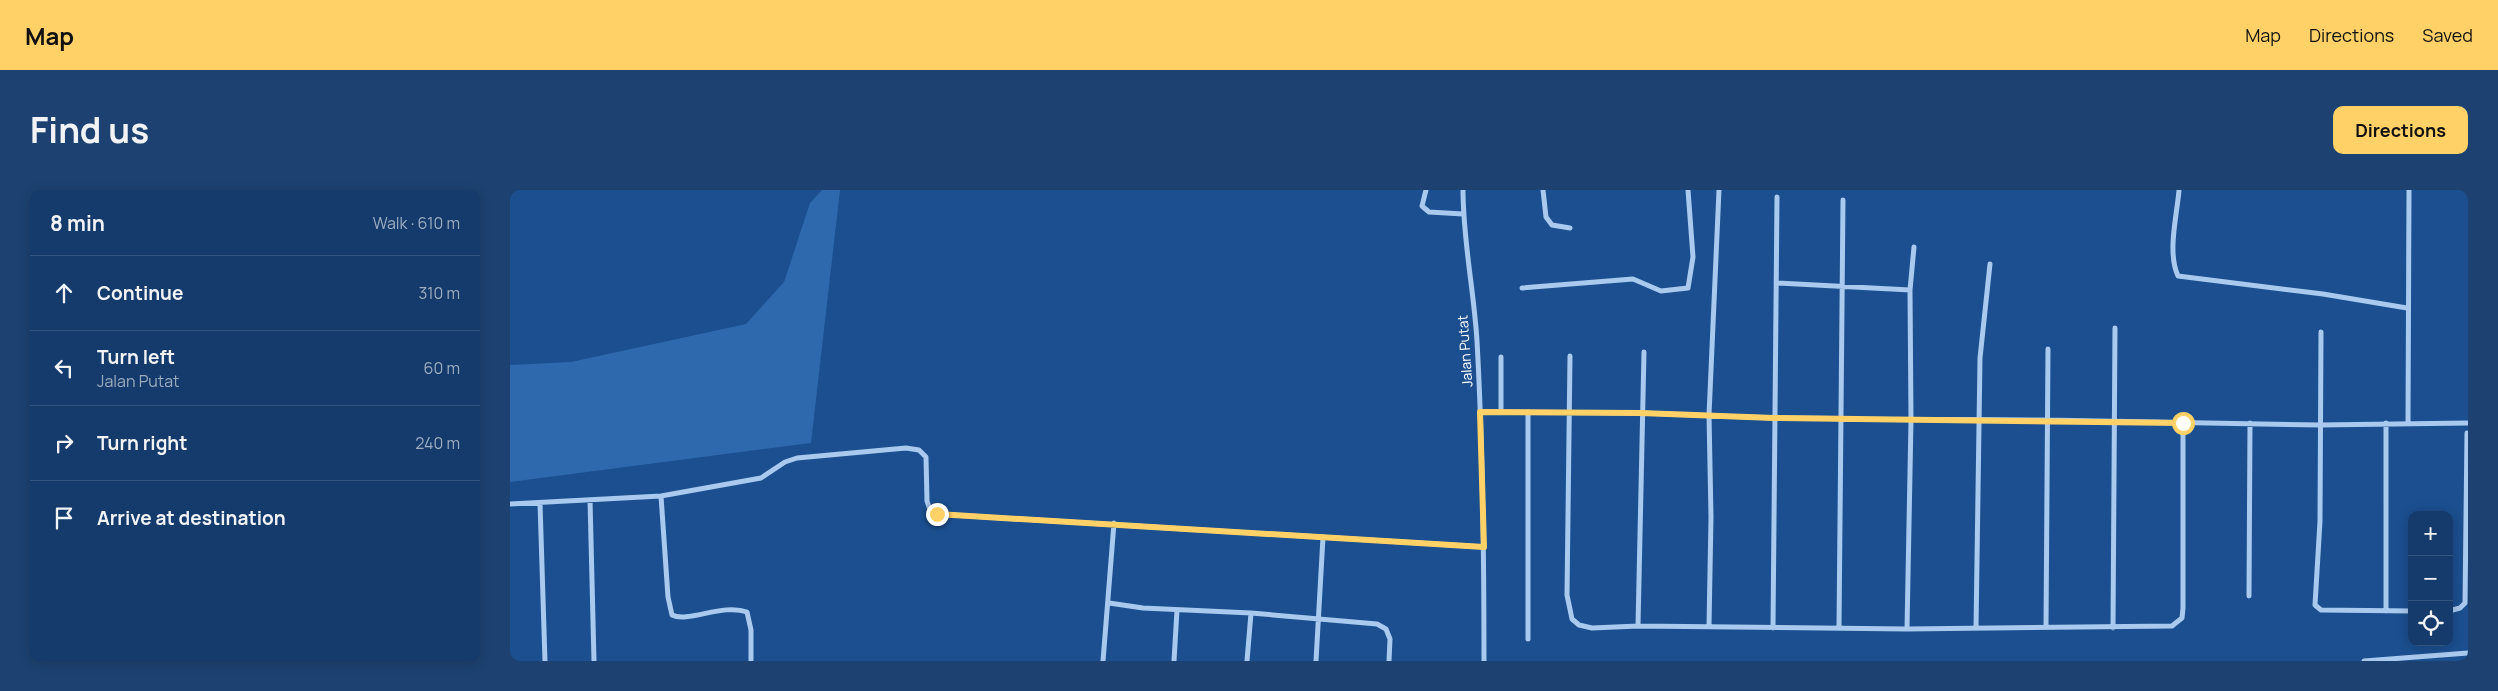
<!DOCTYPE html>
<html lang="en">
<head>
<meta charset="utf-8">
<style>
  :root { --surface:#143b6b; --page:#1d4271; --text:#f1f3f6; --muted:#9dadc1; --line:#33557e; --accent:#ffd166 }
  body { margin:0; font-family:Manrope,sans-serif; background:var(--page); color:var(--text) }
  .controls { position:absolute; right:15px; bottom:15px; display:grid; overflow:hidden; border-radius:10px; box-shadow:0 2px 12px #0003 }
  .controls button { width:45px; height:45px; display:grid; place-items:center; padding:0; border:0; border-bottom:1px solid var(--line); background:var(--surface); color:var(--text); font:25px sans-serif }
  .stop { position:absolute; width:15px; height:15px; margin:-11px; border:4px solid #ffd166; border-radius:50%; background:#fff }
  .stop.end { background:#ffd166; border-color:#fff; box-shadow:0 1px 5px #0008 }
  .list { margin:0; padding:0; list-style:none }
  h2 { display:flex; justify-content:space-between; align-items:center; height:65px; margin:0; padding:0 20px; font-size:21px }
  h2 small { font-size:16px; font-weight:400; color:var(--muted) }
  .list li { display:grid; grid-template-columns:32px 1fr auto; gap:15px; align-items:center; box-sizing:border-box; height:75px; padding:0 20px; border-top:1px solid var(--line) }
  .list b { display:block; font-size:19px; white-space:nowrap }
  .list p { margin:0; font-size:16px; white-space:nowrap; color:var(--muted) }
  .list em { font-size:16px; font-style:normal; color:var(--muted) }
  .icon { flex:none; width:28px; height:28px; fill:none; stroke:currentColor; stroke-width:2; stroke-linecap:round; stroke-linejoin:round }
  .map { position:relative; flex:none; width:1958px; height:471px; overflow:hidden; border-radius:10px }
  header { display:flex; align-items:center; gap:30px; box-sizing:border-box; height:70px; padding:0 25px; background:var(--accent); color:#111 }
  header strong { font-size:24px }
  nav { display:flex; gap:28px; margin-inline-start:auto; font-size:18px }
  .intro { display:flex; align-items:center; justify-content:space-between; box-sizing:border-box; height:120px; padding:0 30px }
  h1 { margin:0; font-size:35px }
  .button { padding:12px 22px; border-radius:10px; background:var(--accent); color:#111; font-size:18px; font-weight:700 }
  main { display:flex; gap:30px; padding:0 30px }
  aside { flex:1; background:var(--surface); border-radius:10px; box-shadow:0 2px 12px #0003 }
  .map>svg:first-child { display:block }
</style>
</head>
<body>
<header>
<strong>Map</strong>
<nav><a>Map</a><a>Directions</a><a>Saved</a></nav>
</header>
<div class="intro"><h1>Find us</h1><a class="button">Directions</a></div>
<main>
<aside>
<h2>8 min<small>Walk · 610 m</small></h2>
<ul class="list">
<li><svg class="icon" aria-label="ahead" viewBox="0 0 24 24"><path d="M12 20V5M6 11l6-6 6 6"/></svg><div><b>Continue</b></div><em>310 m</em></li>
<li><svg class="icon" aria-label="left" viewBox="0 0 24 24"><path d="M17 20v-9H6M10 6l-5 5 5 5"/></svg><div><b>Turn left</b><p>Jalan Putat</p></div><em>60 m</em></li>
<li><svg class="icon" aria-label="right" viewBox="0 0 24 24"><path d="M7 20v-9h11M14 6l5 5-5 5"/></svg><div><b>Turn right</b></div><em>240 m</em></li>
<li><svg class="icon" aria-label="arrive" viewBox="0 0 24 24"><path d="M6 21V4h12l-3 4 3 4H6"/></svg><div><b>Arrive at destination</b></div></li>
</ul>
</aside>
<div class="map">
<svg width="1958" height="471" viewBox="0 0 1958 471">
  <rect width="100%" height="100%" fill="#1b4f8f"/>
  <path fill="#2e69ad" d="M312,0H330L301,253L0,292V175L61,172L236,134L274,92L300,13Z"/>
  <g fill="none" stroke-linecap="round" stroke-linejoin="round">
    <path stroke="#a9c9ee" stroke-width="5" d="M916,0L912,16L919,22L953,24
      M953,0C953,51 964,101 967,151C973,258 974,364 974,471
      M1033,0L1036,27L1042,35L1060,38
      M1669,0C1667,26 1657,62 1668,86L1813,104L1897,118
      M1266,93L1400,100
      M1012,98L1123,89L1151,101L1178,98L1183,67L1178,0
      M1811,142L1810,331L1805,415L1811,420L1902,421
      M1060,166L1057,405L1062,429L1069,435L1082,438L1128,436L1397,439L1662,436L1672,428L1673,418V233
      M991,167V222
      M970,222L1131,223L1264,228L1536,230L1810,235L1958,233
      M1018,222V449
      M1898,233L1899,0
      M151,306L158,407L162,425C178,433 213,413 237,422L241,440V471
      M80,310L84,471
      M30,313L35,471
      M0,314L151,306L251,288L275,272L287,268L396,258L409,260L416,267L417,311L420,320L427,324L974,357
      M1739,406L1740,233
      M599,413L633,418L741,423L867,434L876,439L880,449L879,471
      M1876,421V233
      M1939,421L1950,418L1955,413L1957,243
      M1128,436L1134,162
      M1199,436L1201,327L1199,225L1209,0
      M1536,437L1538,159
      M1263,438L1267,7
      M1329,438L1333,10
      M1466,438L1470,168L1480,74
      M1603,438L1605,138
      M1397,439L1401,230L1400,100L1404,57
      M593,471L604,333
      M664,471L667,420
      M737,471L741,423
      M806,471L813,347
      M1854,471L1958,463"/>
  </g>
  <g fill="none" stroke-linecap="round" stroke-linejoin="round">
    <path stroke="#ffd166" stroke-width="6" d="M427,324L974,357L970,222L1131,223L1264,228L1673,233"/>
  </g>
  <g text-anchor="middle" stroke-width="5" stroke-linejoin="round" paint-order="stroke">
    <g font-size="14" fill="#fff" stroke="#1b4f8f">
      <text transform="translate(955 161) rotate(-94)" y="5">Jalan Putat</text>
    </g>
  </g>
</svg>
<div class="controls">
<button>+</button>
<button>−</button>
<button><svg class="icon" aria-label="locate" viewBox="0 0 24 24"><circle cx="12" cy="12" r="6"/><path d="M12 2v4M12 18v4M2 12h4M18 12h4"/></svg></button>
</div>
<div class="stop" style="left:1673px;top:233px"></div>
<div class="stop end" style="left:427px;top:324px"></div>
</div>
</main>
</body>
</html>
